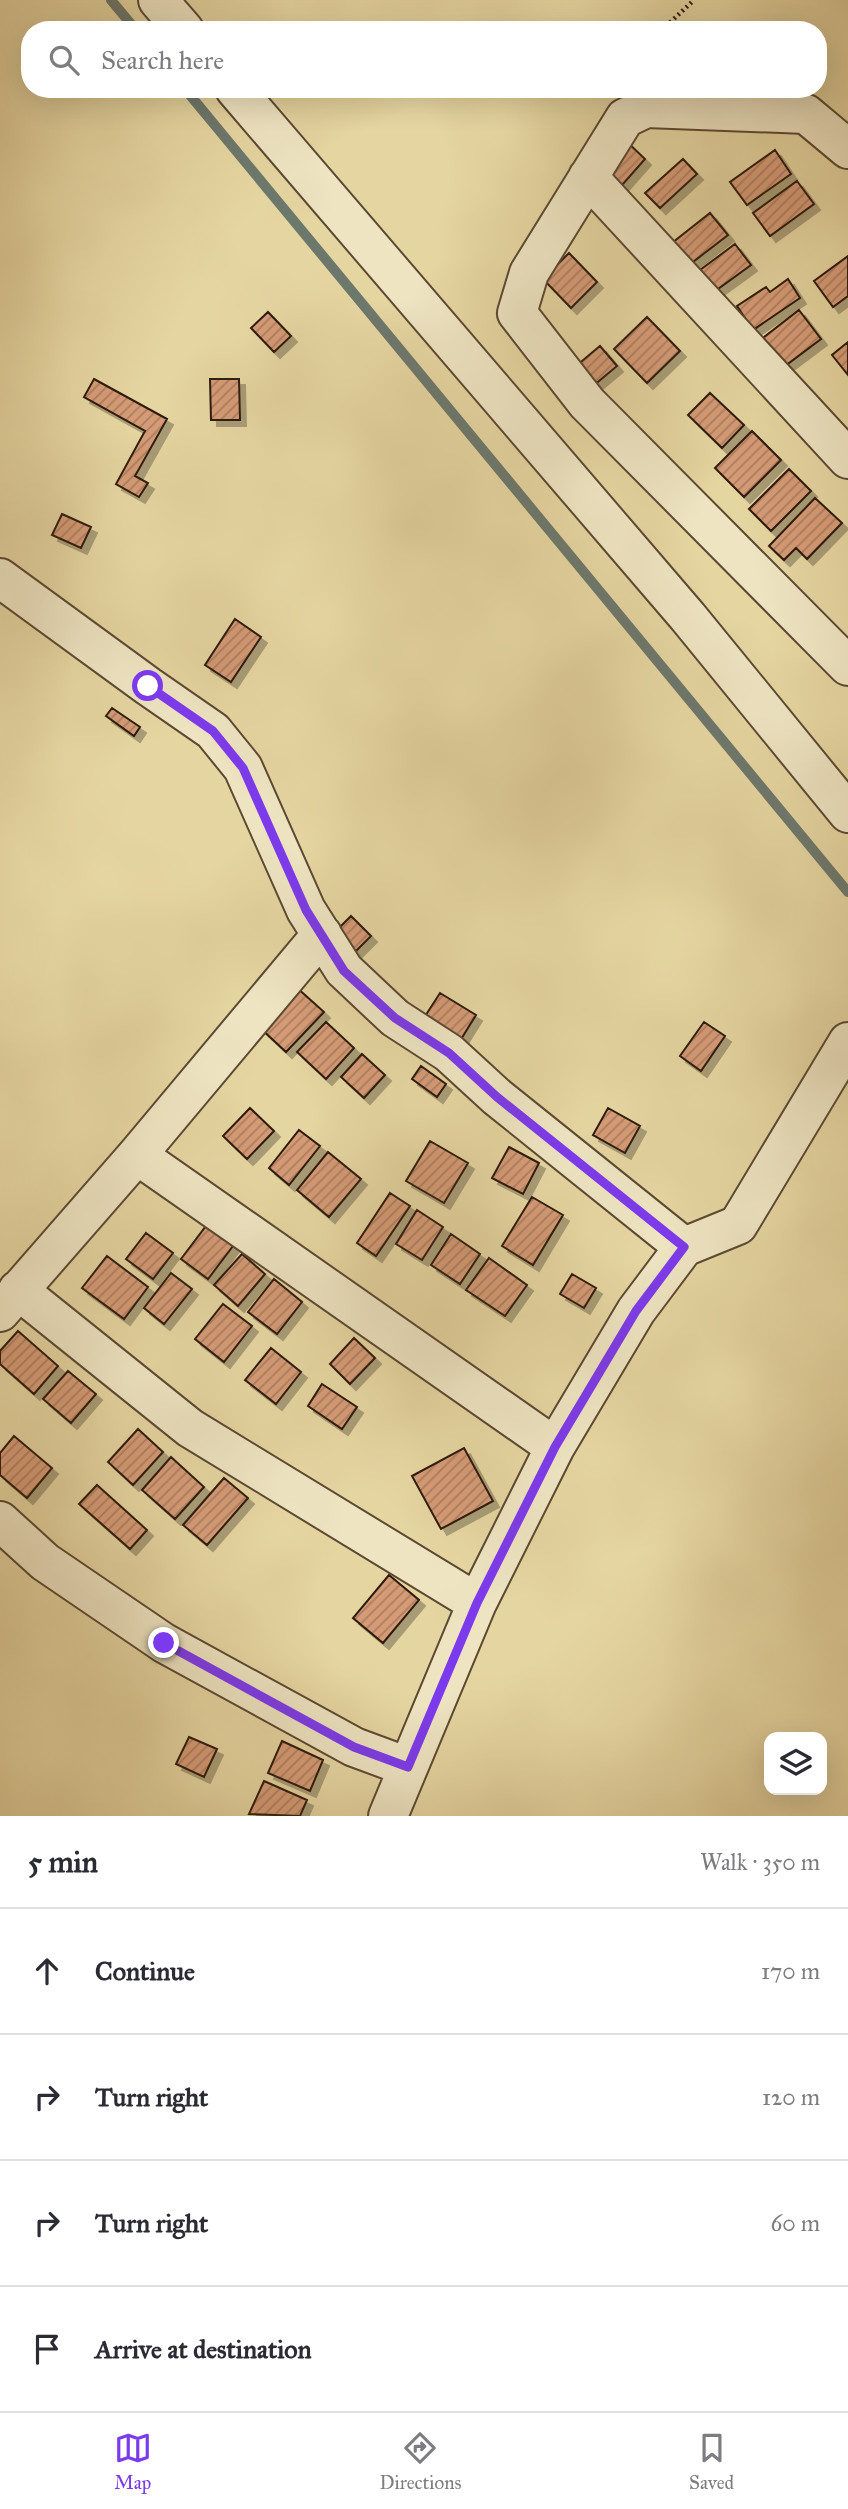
<!DOCTYPE html>
<html lang="en">
<head>
<meta charset="utf-8">
<style>
  :root { --surface:#fff; --page:#f7f7f7; --text:#2b2b33; --muted:#7c7c81; --line:#e1e1e2; --accent:#7c3aed }
  body { margin:0; font-family:"IM FELL Great Primer",serif; background:var(--page); color:var(--text) }
  .controls { position:absolute; right:21px; bottom:21px; display:grid; overflow:hidden; border-radius:14px; box-shadow:0 7px 28px #0002 }
  .controls button { width:63px; height:63px; display:grid; place-items:center; padding:0; border:0; border-bottom:2px solid var(--line); background:var(--surface); color:var(--text); font:35px sans-serif }
  .stop { position:absolute; width:21px; height:21px; margin:-16px; border:5px solid #7c3aed; border-radius:50%; background:#fff }
  .stop.end { background:#7c3aed; border-color:#fff; box-shadow:0 2px 7px #0008 }
  .list { margin:0; padding:0; list-style:none }
  h2 { display:flex; justify-content:space-between; align-items:center; height:91px; margin:0; padding:0 28px; font-size:30px }
  h2 small { font-size:23px; font-weight:400; color:var(--muted) }
  .list li { display:grid; grid-template-columns:46px 1fr auto; gap:21px; align-items:center; box-sizing:border-box; height:126px; padding:0 28px; border-top:2px solid var(--line) }
  .list b { display:block; font-size:26px; white-space:nowrap }
  .list em { font-size:23px; font-style:normal; color:var(--muted) }
  .icon { flex:none; width:38px; height:38px; fill:none; stroke:currentColor; stroke-width:2; stroke-linecap:round; stroke-linejoin:round }
  .map { position:relative; flex:none; width:848px; height:1816px; overflow:hidden }
  .search { position:absolute; background:var(--surface); box-shadow:0 7px 28px #0002; left:21px; right:21px; top:21px; height:77px; display:flex; align-items:center; gap:18px; box-sizing:border-box; padding:0 24px; border-radius:28px; color:var(--muted); font-size:26px }
  .sheet { height:595px; background:var(--surface) }
  nav { display:flex; justify-content:space-around; align-items:center; box-sizing:border-box; height:98px; border-top:2px solid var(--line); background:var(--surface); font-size:19px; color:var(--muted) }
  nav a { display:grid; justify-items:center; gap:4px }
  nav .on { color:var(--accent) }
  .map>svg:first-child { display:block }
</style>
</head>
<body>
<div class="map">
<svg width="848" height="1816" viewBox="0 0 848 1816">
  <defs>
    <pattern id="building-hatch" width="6" height="6" patternUnits="userSpaceOnUse" patternTransform="scale(1.75)"><rect width="6" height="6" fill="#d59b76"/><path d="M-1 1l2-2M0 6l6-6M5 7l2-2" fill="none" stroke="#ad7e5f"/></pattern>
    <filter id="shadow"><feDropShadow dx="6" dy="6" stdDeviation="0" flood-color="#0004"/></filter>
  </defs>
  <rect width="100%" height="100%" fill="#e5d5a1"/>
  <filter id="stains"><feTurbulence type="fractalNoise" baseFrequency=".00286" numOctaves="4"/><feColorMatrix values="0 0 0 0 .2 0 0 0 0 .09 0 0 0 0 .02 0 0 0 .5 -.17"/></filter>
  <radialGradient id="worn" r=".72"><stop offset=".6" stop-color="#630" stop-opacity="0"/><stop offset="1" stop-color="#630" stop-opacity=".3"/></radialGradient>
  <g fill="none" stroke-linecap="round" stroke-linejoin="round">
    <path stroke="#6d786d" stroke-width="10" d="M111,0L136,30
      M185,89L848,892"/>
  </g>
  <path fill="url(#building-hatch)" stroke="#2d1a0d" stroke-width="2" filter="url(#shadow)" d="M625,140L645,159L615,193L595,175Z
    M775,150L791,174L747,205L730,182Z
    M683,159L697,174L660,208L645,193Z
    M797,181L814,204L770,236L753,213Z
    M710,213L728,235L689,265L672,243Z
    M735,244L751,265L711,294L696,273Z
    M569,253L597,282L571,308L543,279Z
    M848,256V296L833,307L814,281Z
    M788,279L800,298L753,330L737,306L766,287L770,292Z
    M799,310L821,339L781,369L759,341Z
    M268,312L291,336L274,352L251,328Z
    M647,317L680,351L647,383L614,349Z
    M848,342V375L832,355Z
    M600,346L617,366L593,386L576,366Z
    M94,379L167,419L135,476L148,483L139,497L116,484L145,431L84,397Z
    M210,379H239L240,420H211Z
    M710,393L744,425L722,448L688,415Z
    M752,431L781,460L744,497L715,468Z
    M789,469L811,491L771,531L749,509Z
    M815,498L842,523L807,559L796,548L784,560L769,546Z
    M62,514L91,527L81,548L52,535Z
    M235,619L261,637L231,682L205,665Z
    M112,708L140,727L134,736L106,716Z
    M351,916L371,936L351,956L331,936Z
    M295,986L324,1012L286,1052L258,1026Z
    M440,993L476,1015L458,1044L422,1021Z
    M326,1022L354,1048L326,1079L297,1052Z
    M704,1022L725,1036L701,1071L680,1056Z
    M362,1054L385,1075L364,1098L341,1077Z
    M421,1066L446,1084L437,1097L412,1079Z
    M250,1108L274,1131L247,1159L223,1136Z
    M608,1108L640,1126L625,1153L593,1135Z
    M299,1130L320,1146L289,1185L269,1168Z
    M430,1141L468,1163L444,1203L406,1181Z
    M509,1147L539,1163L523,1194L492,1178Z
    M328,1152L361,1179L329,1217L297,1190Z
    M390,1193L410,1206L376,1256L357,1243Z
    M532,1197L563,1215L533,1265L502,1246Z
    M417,1210L443,1227L422,1260L396,1244Z
    M206,1226L233,1246L208,1279L181,1259Z
    M146,1233L173,1253L153,1279L126,1259Z
    M451,1234L480,1254L460,1284L431,1265Z
    M242,1254L265,1274L238,1306L214,1285Z
    M107,1256L148,1287L124,1319L82,1288Z
    M489,1258L527,1285L505,1316L466,1290Z
    M171,1273L192,1289L164,1324L144,1308Z
    M572,1274L596,1288L584,1308L560,1294Z
    M274,1279L302,1302L277,1334L248,1312Z
    M223,1304L252,1326L224,1362L195,1339Z
    M18,1331L58,1366L34,1394L0,1364V1351Z
    M354,1338L375,1358L350,1384L330,1364Z
    M271,1348L301,1372L276,1404L245,1380Z
    M68,1371L96,1394L71,1423L43,1399Z
    M322,1384L357,1407L342,1429L308,1406Z
    M138,1429L163,1452L133,1485L108,1462Z
    M14,1436L52,1468L27,1498L0,1475V1453Z
    M464,1448L493,1501L441,1529L412,1476Z
    M171,1457L204,1487L175,1519L142,1490Z
    M224,1478L248,1498L207,1545L183,1525Z
    M97,1485L147,1530L130,1549L79,1504Z
    M389,1575L419,1600L383,1643L353,1618Z
    M189,1737L217,1749L204,1777L176,1764Z
    M282,1741L323,1760L310,1791L268,1773Z
    M264,1781L307,1800L300,1816L249,1814Z"/>
  <g fill="none" stroke-linecap="round" stroke-linejoin="round">
    <g stroke="#5b4932" stroke-width="42">
      <path id="minor" d="M158,0L184,30
        M235,89L688,617L848,813
        M848,149L806,114L646,108L625,118L529,273L517,313L587,403L848,666
        M588,177L848,459
        M0,578L148,686L213,731L243,768L306,910L344,970L395,1018L449,1053L497,1097L684,1247
        M137,1155L555,1447
        M18,1290L190,1428L477,1603
        M0,1312L137,1155L322,934
        M0,1521L45,1562L164,1643L354,1747L408,1767
        M388,1816L477,1603L555,1447L636,1311L684,1247L738,1225L848,1042"/>
    </g>
    <path stroke="#2d1a0d" stroke-width="4.5" stroke-dasharray="2 3.5" stroke-linecap="butt" d="M662,30L694,0"/>
    <use href="#minor" stroke="#eee4c2" stroke-width="38"/>
  </g>
  <g fill="none" stroke-linecap="round" stroke-linejoin="round">
    <path stroke="#7c3aed" stroke-width="9" d="M148,686L213,731L243,768L306,910L344,971L395,1018L449,1053L497,1097L684,1247L636,1311L555,1447L477,1603L408,1767L354,1747L164,1643"/>
  </g>
  <rect width="100%" height="100%" filter="url(#stains)"/>
  <rect width="100%" height="100%" fill="url(#worn)"/>
</svg>
<div class="controls">
<button><svg class="icon" aria-label="layers" viewBox="0 0 24 24"><path d="M12 4l9 5-9 5-9-5zM3 14l9 5 9-5"/></svg></button>
</div>
<div class="stop" style="left:148px;top:686px"></div>
<div class="stop end" style="left:164px;top:1643px"></div>
<div class="search"><svg class="icon" aria-label="search" viewBox="0 0 24 24"><circle cx="10" cy="10" r="6"/><path d="M15 15l6 6"/></svg>Search here</div>
</div>
<section class="sheet">
<h2>5 min<small>Walk · 350 m</small></h2>
<ul class="list">
<li><svg class="icon" aria-label="ahead" viewBox="0 0 24 24"><path d="M12 20V5M6 11l6-6 6 6"/></svg><div><b>Continue</b></div><em>170 m</em></li>
<li><svg class="icon" aria-label="right" viewBox="0 0 24 24"><path d="M7 20v-9h11M14 6l5 5-5 5"/></svg><div><b>Turn right</b></div><em>120 m</em></li>
<li><svg class="icon" aria-label="right" viewBox="0 0 24 24"><path d="M7 20v-9h11M14 6l5 5-5 5"/></svg><div><b>Turn right</b></div><em>60 m</em></li>
<li><svg class="icon" aria-label="arrive" viewBox="0 0 24 24"><path d="M6 21V4h12l-3 4 3 4H6"/></svg><div><b>Arrive at destination</b></div></li>
</ul>
</section>
<nav>
<a class="on"><svg class="icon" aria-label="map" viewBox="0 0 24 24"><path d="M3 6l6-2 6 2 6-2v14l-6 2-6-2-6 2zM9 4v14M15 6v14"/></svg>Map</a>
<a><svg class="icon" aria-label="directions" viewBox="0 0 24 24"><path d="M12 3l9 9-9 9-9-9zM9 14v-3h6M13 9l2 2-2 2"/></svg>Directions</a>
<a><svg class="icon" aria-label="saved" viewBox="0 0 24 24"><path d="M7 4h10v16l-5-4-5 4z"/></svg>Saved</a>
</nav>
</body>
</html>
